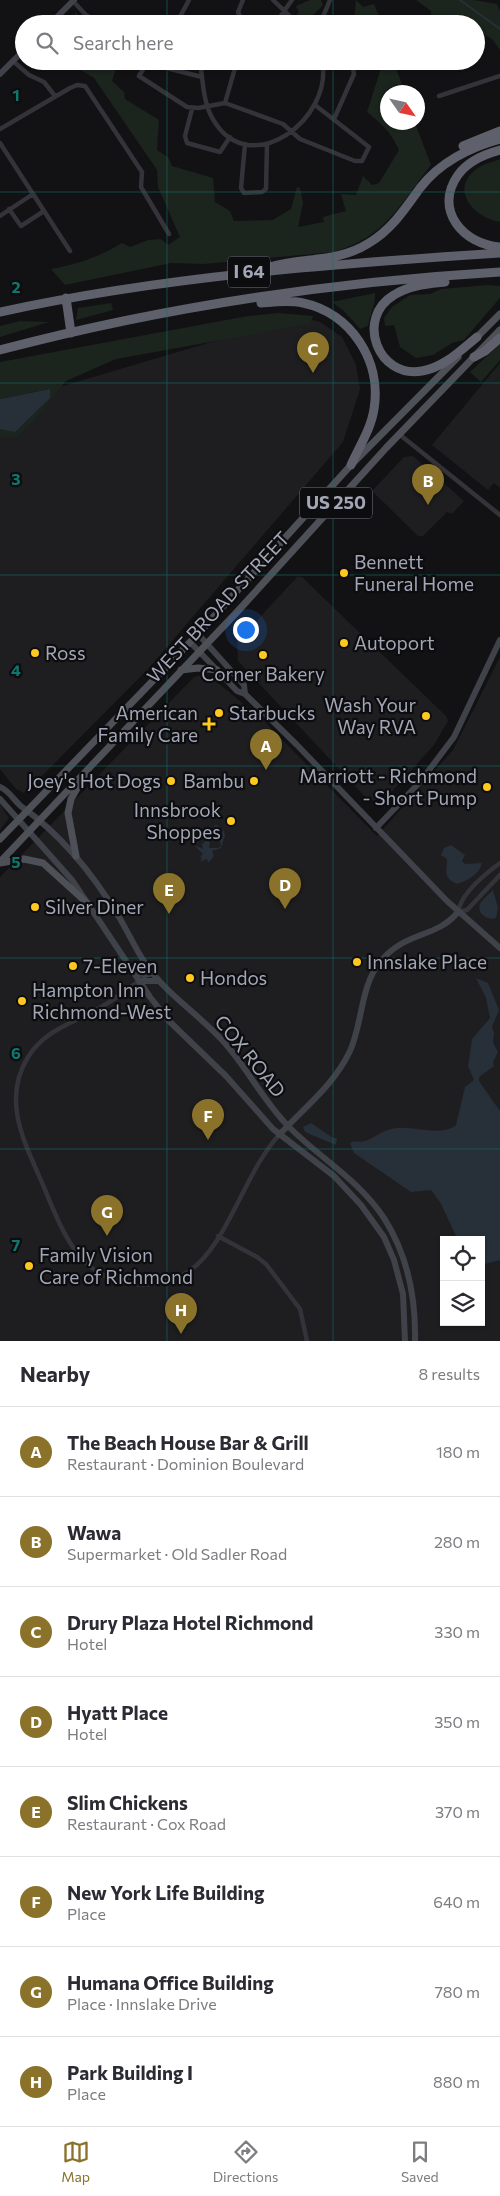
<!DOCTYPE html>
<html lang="en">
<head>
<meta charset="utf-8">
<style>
  :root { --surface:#fff; --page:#f2f2f3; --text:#2b2b33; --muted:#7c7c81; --line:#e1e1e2; --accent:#8a722a }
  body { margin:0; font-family:Commissioner,sans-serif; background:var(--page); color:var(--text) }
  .controls { position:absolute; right:15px; bottom:15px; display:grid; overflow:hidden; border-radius:0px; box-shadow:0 1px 4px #0004 }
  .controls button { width:45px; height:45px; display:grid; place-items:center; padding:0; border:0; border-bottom:1px solid var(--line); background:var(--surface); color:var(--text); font:25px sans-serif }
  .compass { position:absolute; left:380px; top:85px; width:45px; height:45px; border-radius:50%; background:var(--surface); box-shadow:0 1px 4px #0004; rotate:124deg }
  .you { position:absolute; left:245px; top:629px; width:18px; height:18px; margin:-12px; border:4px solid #fff; border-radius:50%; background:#1a73e8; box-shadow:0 0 0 8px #1a73e833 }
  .badge { display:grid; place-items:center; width:32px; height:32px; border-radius:50%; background:var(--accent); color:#fff; font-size:16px; font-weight:700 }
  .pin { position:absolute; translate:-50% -41px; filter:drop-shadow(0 1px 2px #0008) }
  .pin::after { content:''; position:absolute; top:26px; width:18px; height:15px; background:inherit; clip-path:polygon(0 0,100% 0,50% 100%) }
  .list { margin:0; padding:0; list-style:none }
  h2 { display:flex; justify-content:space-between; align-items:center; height:65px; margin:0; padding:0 20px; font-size:21px }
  h2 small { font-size:16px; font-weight:400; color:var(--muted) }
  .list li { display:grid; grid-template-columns:32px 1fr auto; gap:15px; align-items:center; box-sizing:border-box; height:90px; padding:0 20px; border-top:1px solid var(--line) }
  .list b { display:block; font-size:19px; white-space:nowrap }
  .list p { margin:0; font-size:16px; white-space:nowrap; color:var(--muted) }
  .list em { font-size:16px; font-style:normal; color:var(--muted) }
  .icon { flex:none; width:28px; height:28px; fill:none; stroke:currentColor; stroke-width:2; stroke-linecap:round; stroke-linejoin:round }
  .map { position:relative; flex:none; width:500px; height:1341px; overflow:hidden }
  .search { position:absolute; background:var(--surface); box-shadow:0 1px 4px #0004; left:15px; right:15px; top:15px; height:55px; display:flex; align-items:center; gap:12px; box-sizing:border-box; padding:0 18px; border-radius:28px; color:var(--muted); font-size:19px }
  .sheet { height:785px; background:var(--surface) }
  nav { display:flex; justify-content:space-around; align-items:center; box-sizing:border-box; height:70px; border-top:1px solid var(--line); background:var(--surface); font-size:14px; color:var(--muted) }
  nav a { display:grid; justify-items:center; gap:2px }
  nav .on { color:var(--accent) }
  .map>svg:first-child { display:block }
</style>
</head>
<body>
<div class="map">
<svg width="500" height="1341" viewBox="0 0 500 1341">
  <rect width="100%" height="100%" fill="#121214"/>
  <path fill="#1e1e21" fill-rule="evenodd" d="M299,316L320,322L342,337L356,365L360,389L343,442L148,669L27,791L24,793L16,789L0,769V410L9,402Z
    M500,363V488L494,483L488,490L432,445Z
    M413,456L464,501L452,514L447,512L423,536H418L372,491L404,457Z
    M298,576L303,578L446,716L448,721L434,745L385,799L369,801L238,661L237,642Z
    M500,657V1341H0V877L194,677L203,675L213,679L262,719L377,836L453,750ZM444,1240H481V1322H444Z
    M0,804L9,818L0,830Z"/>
  <path fill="#1c241e" d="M310,0H321L323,5L308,20V24H303V18L296,17L299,12L296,6Z
    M356,0L363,7L374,4L382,24H351L354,19Z
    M416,0H474L497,4L500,11V50L492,39L476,30V24H455L438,15L434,22H431V11Z
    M76,13L85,24H65Z
    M73,61H118L112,81L124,92L125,99L159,120L157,150L168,157L172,166L213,178L215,202L230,211L234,221L273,220L291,209L297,187L300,188L303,203L298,227L324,222L323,217L346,211L341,194L356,195L363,176L372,185L379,183L399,150C391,132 382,124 367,112L381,68L374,61H393L405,92H388V122L415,123L431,165C399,205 387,236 334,252L203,264L171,263L65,285L51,269C78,264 99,257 122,243L130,247L148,240L161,239L168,245L180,237L158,187L157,170L94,78L79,69Z
    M500,159V222C476,218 449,192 475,170C481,165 492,162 500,159Z
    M487,285L500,286V298L464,340L452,343L433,355L416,358L400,347L394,325L385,326L384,318L392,307L410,295L430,294L441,289Z
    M375,293C376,304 370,314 368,326L360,329L344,311L332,302Z
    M111,303L113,310L76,320L78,308Z
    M278,313L313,316L310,324L116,359L66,381L30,425L16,438L0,437V429L6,430L50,389L0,399V362L248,316Z
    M20,321L49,322L0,337V326Z
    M500,344V360L481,382L470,372Z"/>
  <path fill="#272f38" d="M50,389V398L15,432L0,429V399Z
    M215,825H217L220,828L216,827L213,830L216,838L210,841L209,848H218L221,846L219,837L222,835L223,829L225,835L221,848L212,851L214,856L208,863L207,859L200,862L202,859L200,857L203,854L194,845L203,849L202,844L212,836L211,831Z
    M451,845L465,855L462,861L465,864L482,863C479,875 468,880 457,884C442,877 447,871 447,859L441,855L444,848Z
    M493,890L498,908L496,918C487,921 475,913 481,902C484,898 489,894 493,890Z
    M476,978L488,983L499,1010L492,1027L494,1033L493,1043L498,1052L493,1062L494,1066L479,1077V1081L500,1111V1260L481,1265V1240H458L440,1202L431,1190L411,1192L354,1153L350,1143C355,1140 359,1143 365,1141C377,1137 382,1129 398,1128C415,1126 442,1137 456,1125L465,1087L474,1080L468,1066L472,1039L490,1018L486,998Z
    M311,1123L333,1138H337L336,1145L305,1132L303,1127Z"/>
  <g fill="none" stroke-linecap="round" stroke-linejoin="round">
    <path stroke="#272f38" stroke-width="2" d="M460,0L500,29"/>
    <path stroke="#333339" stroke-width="4.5" d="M72,0L86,15L102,24
      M243,0L238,12L240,16L266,24
      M273,0L298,24
      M176,24L189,0
      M275,24L292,0
      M320,24L330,0
      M13,61L29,75L44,82L55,96
      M200,61C203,81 203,104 214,121C251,181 334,118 322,61
      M202,77L147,63L139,76L187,107L198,108L225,103L283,124L300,139L355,161H362L369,147L315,105
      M439,96L500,76
      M225,103L237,61
      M192,109L185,136L187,143L220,152L230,137
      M334,119L354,74L353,69L337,61
      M0,129L70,88L77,85L85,86L142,172L141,187L169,234
      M0,143L70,251
      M245,144L241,188L244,193L262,192L266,189L267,144
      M9,209L21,226L44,211
      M0,216L33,194
      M399,434L500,515
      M500,863C485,874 461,893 458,912L467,910L500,875
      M139,981C124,992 109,1004 92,1012C67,1025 44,1032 28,1057C1,1101 25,1143 43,1185C62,1230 78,1279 134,1284C153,1286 172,1282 188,1272C228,1245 244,1173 279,1135
      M218,1236L257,1257L266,1264L300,1309L307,1341"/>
    <path stroke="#404249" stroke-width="6" d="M50,24L74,0
      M0,74L24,50
      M198,634L244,685L245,694
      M190,642L237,691L245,694L297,745L447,901L500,948
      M0,787C10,791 14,801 22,807C63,836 93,874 119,917C128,932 135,948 145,963C165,993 197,1013 222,1040C247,1067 263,1101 289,1127C321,1159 359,1180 384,1218C408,1256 416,1297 415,1341
      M0,799L72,880L150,997L169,1021L226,1076L273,1129L334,1176L361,1205L384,1237L394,1260L403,1294L405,1341
      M376,828L420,782L454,737L500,640
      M131,968L144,975L152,973
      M139,981H159
      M279,1135C305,1107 334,1085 350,1051C363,1022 360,987 380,962C406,930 436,939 458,912"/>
    <path stroke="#4e5058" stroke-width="7" d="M474,340L500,314
      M181,670L198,668L217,670
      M0,839L198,634L351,465L458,357
      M76,856L68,813L71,799L84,776
      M0,862L237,612L386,448L500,330
      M0,863L24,859L43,863L87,903"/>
    <path stroke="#5e606b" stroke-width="9" d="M463,146L500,131
      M500,150C485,154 467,162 458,175C433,210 464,245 500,247
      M270,267C303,257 338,263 369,243C392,229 405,209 420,188C439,163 470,147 500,139
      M445,282C427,284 410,285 394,295C355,318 378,379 422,371C444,367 460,351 477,337
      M66,298L71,333
      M261,303C275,302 288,300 303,303C351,313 382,361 374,409C371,429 359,447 351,465
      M0,312C165,276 332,264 500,253
      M0,350C163,307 332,282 500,272
      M474,357L485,351L500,338"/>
  </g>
  <path fill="none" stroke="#0f766e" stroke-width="1" stroke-opacity="0.55" d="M167,0V24M333,0V24M167,61V1341M333,61V1341M0,192H500M0,383H500M0,575H500M0,766H500M0,958H500M0,1149H500"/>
  <g fill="#ffc81f" stroke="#0d0d0f" stroke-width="2">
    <circle cx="344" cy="573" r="5"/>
    <circle cx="344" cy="643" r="5"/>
    <circle cx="35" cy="653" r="5"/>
    <circle cx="263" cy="655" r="5"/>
    <circle cx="219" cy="713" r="5"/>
    <circle cx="426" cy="716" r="5"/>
    <path d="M206.5 716.5h5v5h5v5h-5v5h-5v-5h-5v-5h5z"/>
    <circle cx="171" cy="781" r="5"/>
    <circle cx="254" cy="781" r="5"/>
    <circle cx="487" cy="787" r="5"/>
    <circle cx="231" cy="821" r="5"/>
    <circle cx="35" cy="907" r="5"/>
    <circle cx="357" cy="962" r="5"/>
    <circle cx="73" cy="966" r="5"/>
    <circle cx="190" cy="978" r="5"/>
    <circle cx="22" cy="1001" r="5"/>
    <circle cx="29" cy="1266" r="5"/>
  </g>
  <g text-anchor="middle" stroke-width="4.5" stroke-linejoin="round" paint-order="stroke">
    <g fill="#0d0d0f" stroke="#757884" stroke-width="1">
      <rect x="228" y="256.5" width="42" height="31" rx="4"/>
      <rect x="300" y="487.5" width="72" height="31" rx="4"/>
    </g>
    <g font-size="18" font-weight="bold" fill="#a2a6b6">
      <text x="249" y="278">I 64</text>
      <text x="336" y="509">US 250</text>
    </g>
    <g font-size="19" fill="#a2a6b6" stroke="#0d0d0f" text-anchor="start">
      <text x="354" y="569">Bennett<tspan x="354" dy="22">Funeral Home</tspan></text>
      <text x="354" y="650">Autoport</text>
      <text x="45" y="660">Ross</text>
      <text x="263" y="681" text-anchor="middle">Corner Bakery</text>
      <text x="416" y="712" text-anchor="end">Wash Your<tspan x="416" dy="22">Way RVA</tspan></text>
      <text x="198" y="720" text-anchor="end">American<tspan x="198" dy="22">Family Care</tspan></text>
      <text x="229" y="720">Starbucks</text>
      <text x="477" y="783" text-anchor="end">Marriott - Richmond<tspan x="477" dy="22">- Short Pump</tspan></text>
      <text x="161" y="788" text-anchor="end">Joey's Hot Dogs</text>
      <text x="244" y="788" text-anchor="end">Bambu</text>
      <text x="221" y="817" text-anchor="end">Innsbrook<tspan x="221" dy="22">Shoppes</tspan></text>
      <text x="45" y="914">Silver Diner</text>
      <text x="367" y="969">Innslake Place</text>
      <text x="83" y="973">7-Eleven</text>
      <text x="200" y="985">Hondos</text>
      <text x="32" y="997">Hampton Inn<tspan x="32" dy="22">Richmond-West</tspan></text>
      <text x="39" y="1262">Family Vision<tspan x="39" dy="22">Care of Richmond</tspan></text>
    </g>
    <g font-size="19" fill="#a2a6b6" stroke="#0d0d0f">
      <text transform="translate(218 607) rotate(-47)" y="7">WEST BROAD STREET</text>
      <text transform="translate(250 1056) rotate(51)" y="7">COX ROAD</text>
    </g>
  </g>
  <g font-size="16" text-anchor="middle" font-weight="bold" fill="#0f766e" stroke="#0d0d0f" stroke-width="4.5" stroke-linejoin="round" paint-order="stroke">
    <text x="16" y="101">1</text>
    <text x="16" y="293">2</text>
    <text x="16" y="485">3</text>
    <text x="16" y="676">4</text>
    <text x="16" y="868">5</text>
    <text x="16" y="1059">6</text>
    <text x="16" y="1251">7</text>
  </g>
</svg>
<div class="controls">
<button><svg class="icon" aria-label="locate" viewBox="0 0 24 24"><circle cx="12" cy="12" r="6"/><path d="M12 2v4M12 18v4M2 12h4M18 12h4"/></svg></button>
<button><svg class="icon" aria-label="layers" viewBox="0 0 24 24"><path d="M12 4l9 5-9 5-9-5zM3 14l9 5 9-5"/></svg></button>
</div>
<svg class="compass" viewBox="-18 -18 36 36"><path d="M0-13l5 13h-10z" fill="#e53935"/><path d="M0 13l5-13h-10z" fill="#7c7c81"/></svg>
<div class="you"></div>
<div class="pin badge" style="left:266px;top:770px">A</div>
<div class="pin badge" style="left:428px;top:505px">B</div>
<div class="pin badge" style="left:313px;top:373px">C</div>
<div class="pin badge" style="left:285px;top:909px">D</div>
<div class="pin badge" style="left:169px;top:914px">E</div>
<div class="pin badge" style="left:208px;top:1140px">F</div>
<div class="pin badge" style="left:107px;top:1236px">G</div>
<div class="pin badge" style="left:181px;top:1334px">H</div>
<div class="search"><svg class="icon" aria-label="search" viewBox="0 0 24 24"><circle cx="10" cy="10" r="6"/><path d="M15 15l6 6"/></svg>Search here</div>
</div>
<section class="sheet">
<h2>Nearby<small>8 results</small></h2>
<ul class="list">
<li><span class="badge">A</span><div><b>The Beach House Bar &amp; Grill</b><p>Restaurant · Dominion Boulevard</p></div><em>180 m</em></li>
<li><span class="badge">B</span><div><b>Wawa</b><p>Supermarket · Old Sadler Road</p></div><em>280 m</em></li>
<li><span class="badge">C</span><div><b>Drury Plaza Hotel Richmond</b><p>Hotel</p></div><em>330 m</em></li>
<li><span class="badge">D</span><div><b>Hyatt Place</b><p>Hotel</p></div><em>350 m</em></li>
<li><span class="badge">E</span><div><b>Slim Chickens</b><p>Restaurant · Cox Road</p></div><em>370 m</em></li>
<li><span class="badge">F</span><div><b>New York Life Building</b><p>Place</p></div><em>640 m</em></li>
<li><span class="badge">G</span><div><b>Humana Office Building</b><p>Place · Innslake Drive</p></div><em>780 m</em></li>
<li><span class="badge">H</span><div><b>Park Building I</b><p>Place</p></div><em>880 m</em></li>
</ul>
</section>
<nav>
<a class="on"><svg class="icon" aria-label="map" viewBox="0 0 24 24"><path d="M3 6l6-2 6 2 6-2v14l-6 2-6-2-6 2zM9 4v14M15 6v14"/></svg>Map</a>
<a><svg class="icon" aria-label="directions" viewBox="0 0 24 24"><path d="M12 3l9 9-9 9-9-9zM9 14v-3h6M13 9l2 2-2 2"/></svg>Directions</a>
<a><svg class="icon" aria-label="saved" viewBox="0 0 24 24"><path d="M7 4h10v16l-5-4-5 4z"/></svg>Saved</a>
</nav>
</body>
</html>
